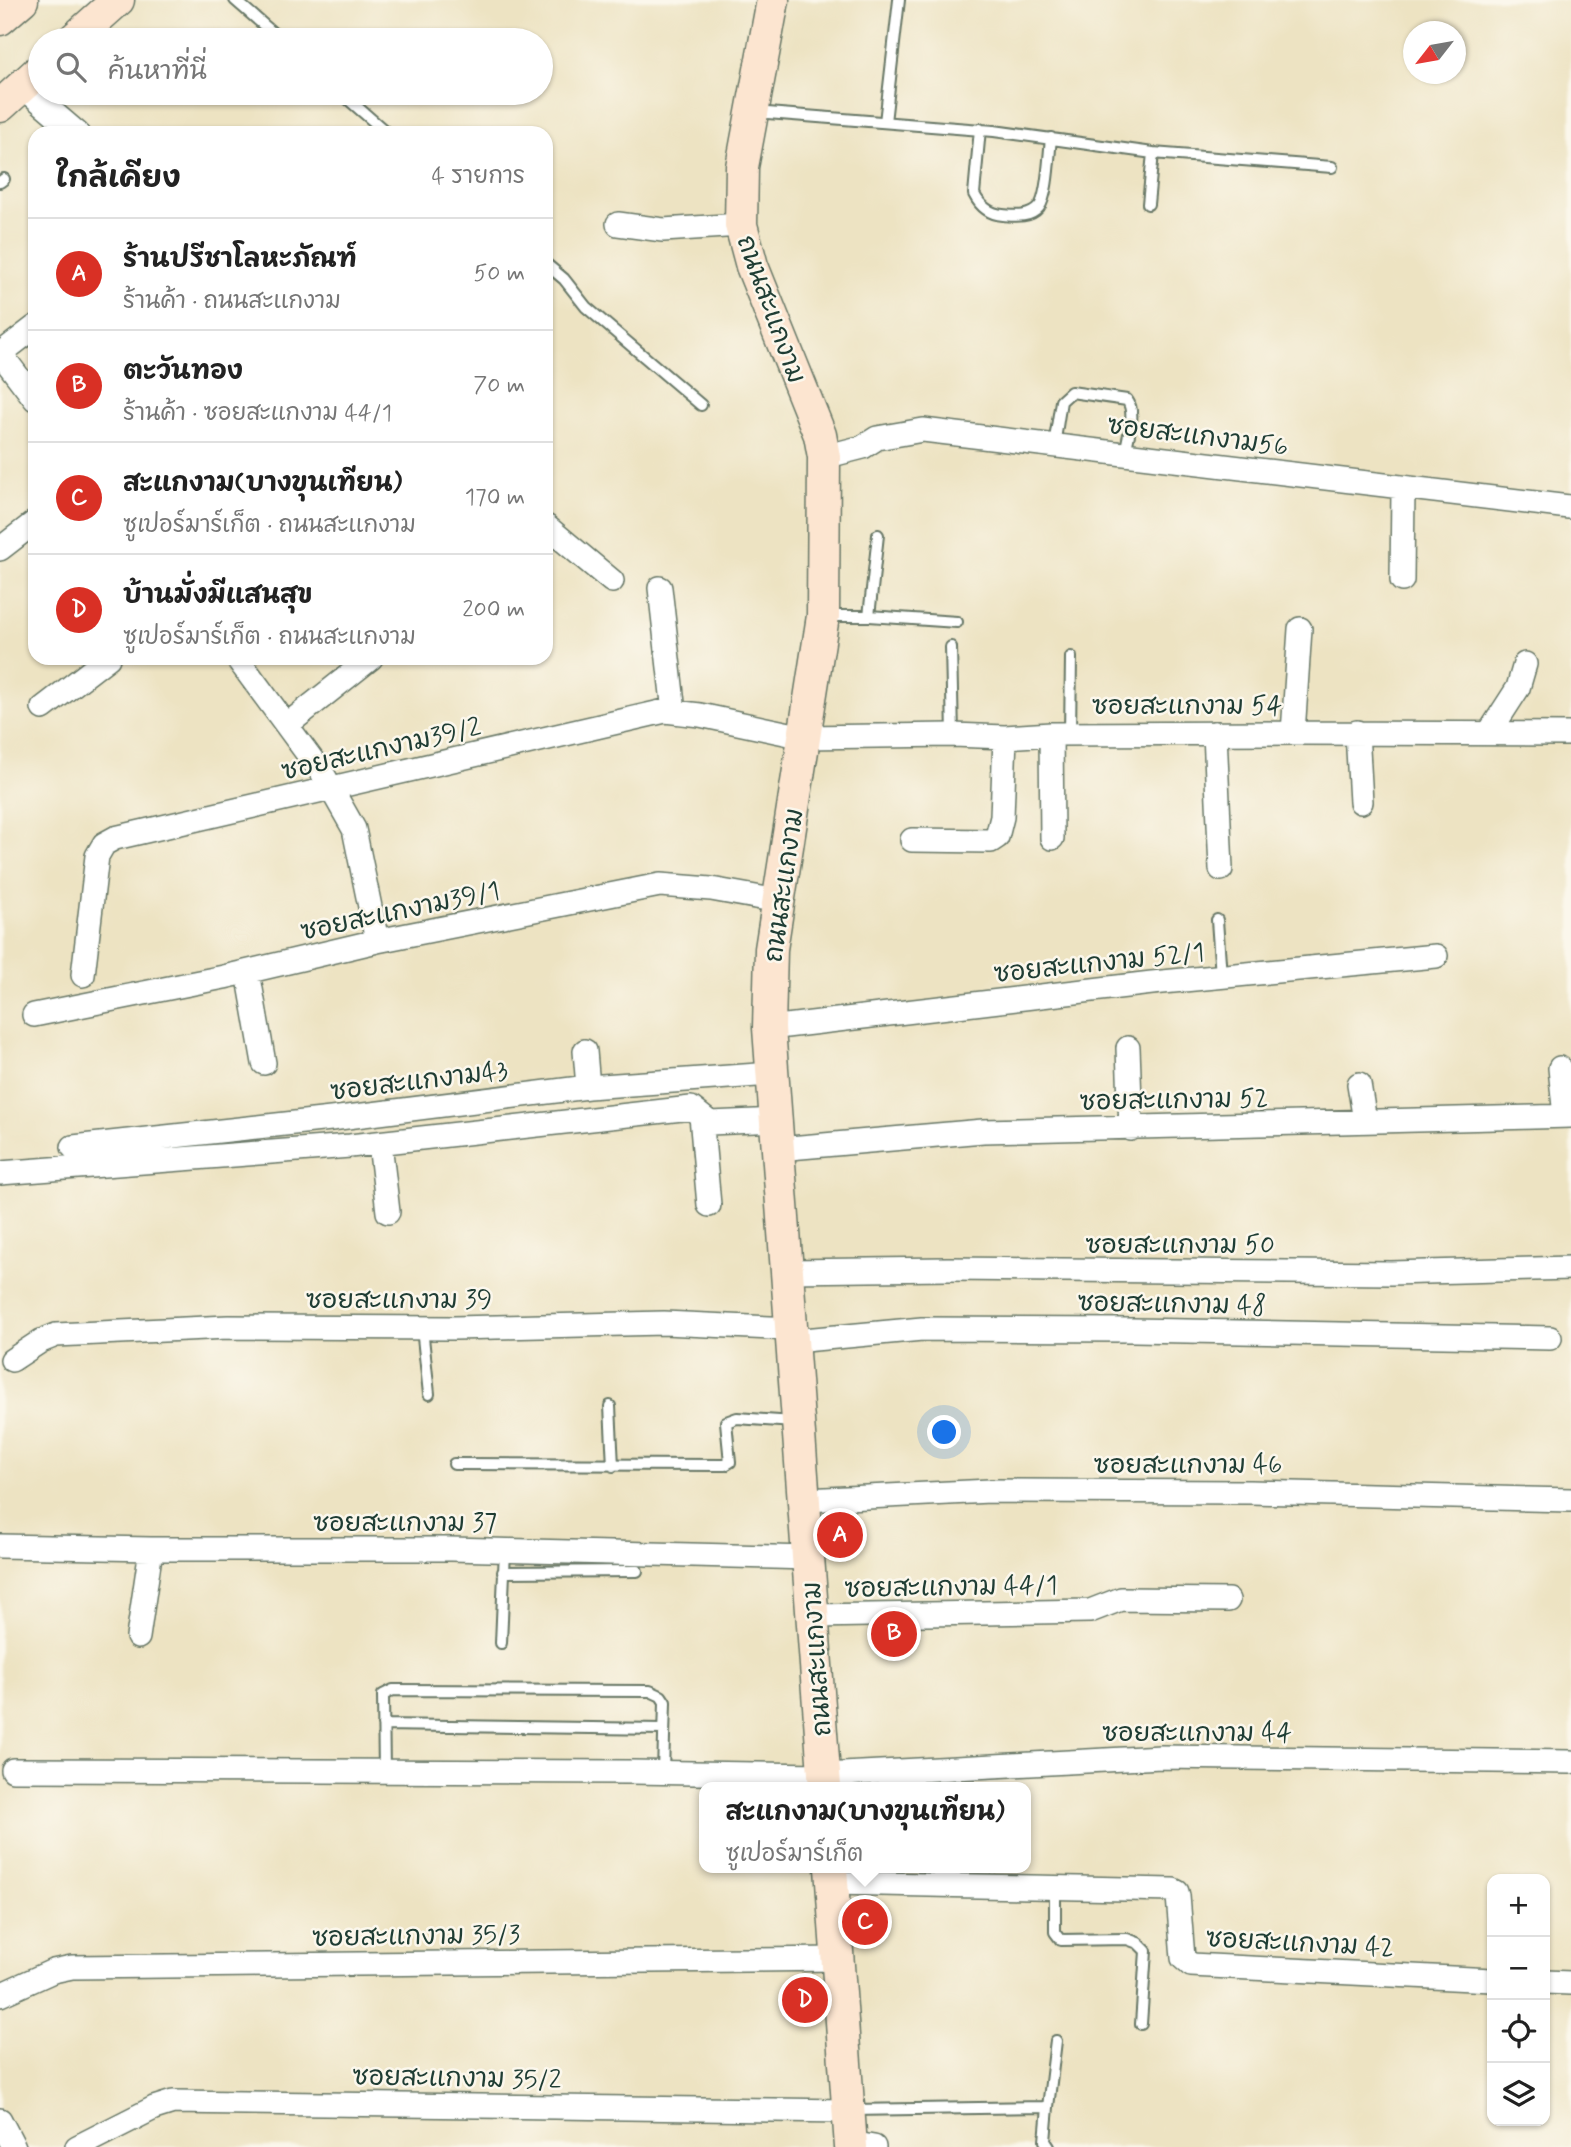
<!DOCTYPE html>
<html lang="th">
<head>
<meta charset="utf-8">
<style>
  :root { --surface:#fff; --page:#f2f2f2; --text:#222; --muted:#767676; --line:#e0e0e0; --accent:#d93025 }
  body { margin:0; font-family:Mynerve,"Playpen Sans Thai",sans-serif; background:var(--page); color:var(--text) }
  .controls { position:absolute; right:21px; bottom:21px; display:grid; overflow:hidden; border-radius:14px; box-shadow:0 2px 5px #0004 }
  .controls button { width:63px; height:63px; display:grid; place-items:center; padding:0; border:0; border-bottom:2px solid var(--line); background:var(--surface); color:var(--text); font:35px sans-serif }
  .compass { position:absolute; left:1403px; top:21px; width:63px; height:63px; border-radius:50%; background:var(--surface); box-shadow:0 2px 5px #0004; rotate:239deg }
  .you { position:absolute; left:945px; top:1433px; width:24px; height:24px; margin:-18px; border:5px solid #fff; border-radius:50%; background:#1a73e8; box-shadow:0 0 0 10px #1a73e833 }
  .badge { display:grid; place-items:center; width:46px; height:46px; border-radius:50%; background:var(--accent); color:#fff; font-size:23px; font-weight:700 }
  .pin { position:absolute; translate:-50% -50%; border:4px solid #fff; box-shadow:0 2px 7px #0006 }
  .popup { position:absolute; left:699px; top:1782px; width:332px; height:91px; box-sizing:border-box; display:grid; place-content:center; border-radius:14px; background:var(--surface); filter:drop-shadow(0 2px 5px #0005); font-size:23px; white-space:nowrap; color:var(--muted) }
  .popup b { font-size:26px; color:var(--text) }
  .popup::after { content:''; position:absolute; left:50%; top:100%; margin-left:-14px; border:14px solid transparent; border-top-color:var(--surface) }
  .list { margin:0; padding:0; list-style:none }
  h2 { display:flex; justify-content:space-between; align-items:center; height:91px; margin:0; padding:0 28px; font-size:30px }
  h2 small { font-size:23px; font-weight:400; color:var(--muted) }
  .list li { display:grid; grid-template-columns:46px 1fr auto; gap:21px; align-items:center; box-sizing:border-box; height:112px; padding:0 28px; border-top:2px solid var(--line) }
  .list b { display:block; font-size:26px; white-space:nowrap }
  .list p { margin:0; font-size:23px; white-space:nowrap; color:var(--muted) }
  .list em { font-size:23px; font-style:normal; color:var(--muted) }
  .icon { flex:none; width:38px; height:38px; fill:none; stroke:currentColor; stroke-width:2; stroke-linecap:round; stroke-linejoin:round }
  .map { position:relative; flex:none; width:1571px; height:2147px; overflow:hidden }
  .search { position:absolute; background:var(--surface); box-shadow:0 2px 5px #0004; left:28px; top:28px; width:525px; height:77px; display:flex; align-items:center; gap:18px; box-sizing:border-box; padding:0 24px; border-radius:38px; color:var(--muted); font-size:26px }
  .panel { position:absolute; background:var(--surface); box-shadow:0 2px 5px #0004; left:28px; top:126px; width:525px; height:539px; border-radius:21px }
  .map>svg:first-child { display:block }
</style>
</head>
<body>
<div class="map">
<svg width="1571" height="2147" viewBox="0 0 1571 2147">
  <rect width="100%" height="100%" fill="#fbf7ec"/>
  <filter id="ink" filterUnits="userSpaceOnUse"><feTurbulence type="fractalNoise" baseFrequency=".0143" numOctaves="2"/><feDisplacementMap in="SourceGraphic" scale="14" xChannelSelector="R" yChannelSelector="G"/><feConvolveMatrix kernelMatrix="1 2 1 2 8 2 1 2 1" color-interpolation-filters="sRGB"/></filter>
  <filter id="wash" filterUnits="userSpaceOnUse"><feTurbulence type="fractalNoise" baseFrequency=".00686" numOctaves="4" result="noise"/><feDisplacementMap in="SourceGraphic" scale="28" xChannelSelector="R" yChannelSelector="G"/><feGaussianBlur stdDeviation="1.57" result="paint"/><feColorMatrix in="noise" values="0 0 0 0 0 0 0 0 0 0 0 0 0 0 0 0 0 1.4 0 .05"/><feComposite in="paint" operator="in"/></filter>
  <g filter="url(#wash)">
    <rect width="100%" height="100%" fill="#ede3c2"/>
  </g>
  <g filter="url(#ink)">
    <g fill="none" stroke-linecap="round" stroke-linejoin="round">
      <g stroke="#677766" stroke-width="14">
        <path id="lane" d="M235,0L281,40
          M341,93L387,133
          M755,112L994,131L1153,153L1148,204
          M885,122L899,0
          M980,129L974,194C980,206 989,214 1003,215C1015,216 1030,218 1039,207C1048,196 1049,154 1051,138
          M1153,153L1332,167
          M0,182L4,179
          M546,264L564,279L586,307L701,405
          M1054,446L1061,401L1071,392L1127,400C1137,413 1127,439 1125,454
          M827,616H869L957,622
          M869,616L878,535
          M951,647L953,735
          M1070,734L1071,657
          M1217,920L1221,976
          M422,1328L429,1394
          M610,1406L613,1466
          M454,1464L725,1465L730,1462L726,1422L737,1418L794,1422
          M503,1572L637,1571
          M501,1643L505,1550
          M383,1725L664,1729
          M384,1772L383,1695L393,1690L650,1691L661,1696L665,1702L663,1772
          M1055,1887V1932L1061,1940L1127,1939L1138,1943L1146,1951L1141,2024
          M1048,2107L1045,2141L1049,2147
          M852,2110L1048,2107L1056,2041"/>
      </g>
      <g stroke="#677766" stroke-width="26">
        <path id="street" d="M22,86L77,133
          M618,224L663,230L741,225
          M0,353L35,399
          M0,354L35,327
          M824,457L863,447L877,438L923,430L1569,507
          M546,526L612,581
          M0,549L35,522
          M1402,580L1403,489
          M660,588L674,712
          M237,658L324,776L354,829L377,941
          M43,708L108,658
          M288,724L371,658
          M1357,732L1361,802
          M1215,733L1221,869
          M1293,733L1300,629
          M1489,733L1518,688L1525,664
          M1051,734L1052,838
          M912,840L991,841L997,837L1002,817L1005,737
          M248,972L264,1063
          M83,975L97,856L104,844L115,838L665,711L700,715L804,737L953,735L1005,737L1051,734L1293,733L1571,734
          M34,1015L224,977L377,941L660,885L711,889L778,901
          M769,1028L1152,983L1436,956
          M1128,1048L1131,1129
          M585,1051L588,1087
          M1560,1068L1565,1116
          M1359,1084L1365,1121
          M701,1116L709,1205
          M380,1143L388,1212
          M73,1147L331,1119L588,1087L772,1074
          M778,1149L983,1131L1571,1116
          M0,1173L350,1146L691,1108L710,1123L776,1120
          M788,1271L948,1269L1391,1273L1571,1268
          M793,1341L922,1329L1134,1330L1550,1338
          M12,1360L41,1341L56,1335L228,1327L454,1328L664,1323L792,1329
          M805,1500L990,1491L1250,1492L1571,1500
          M0,1546L151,1549H451L809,1558
          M814,1616L1090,1611L1121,1599L1228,1600
          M138,1637L151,1549
          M13,1770L631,1772L824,1775L1161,1757L1571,1762
          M832,1883L1173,1890L1177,1892L1178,1896L1183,1958L1191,1965L1492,1980
          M1545,1982L1571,1983
          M0,1995L53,1971L72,1967L839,1959
          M0,2120L14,2147
          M850,2143L874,2147
          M77,2147L154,2108L173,2102L847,2111"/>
      </g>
      <g stroke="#677766" stroke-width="35">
        <path id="secondary" d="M773,0L742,167L741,225L752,266L820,435L824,457L823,616L771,949L769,1028L825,1787
          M0,19L22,0
          M73,40L118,0
          M0,106L40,70
          M831,1868L851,2147"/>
      </g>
      <use href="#lane" stroke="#fff" stroke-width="10"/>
      <use href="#street" stroke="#fff" stroke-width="23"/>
      <use href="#secondary" stroke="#fce5d0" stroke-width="32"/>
    </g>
  </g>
  <g text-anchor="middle" stroke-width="5" stroke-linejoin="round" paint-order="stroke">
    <g font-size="26" fill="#1f3d34" stroke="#fbf7ec">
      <text transform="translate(772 309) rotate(70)" y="9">ถนนสะแกงาม</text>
      <text transform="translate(1198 435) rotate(7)" y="9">ซอยสะแกงาม56</text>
      <text x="1187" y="714">ซอยสะแกงาม 54</text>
      <text transform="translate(381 748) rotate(-13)" y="9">ซอยสะแกงาม39/2</text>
      <text transform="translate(783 885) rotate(-82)" y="9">ถนนสะแกงาม</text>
      <text transform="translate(400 910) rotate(-12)" y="9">ซอยสะแกงาม39/1</text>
      <text transform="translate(1099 962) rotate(-6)" y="9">ซอยสะแกงาม 52/1</text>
      <text transform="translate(419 1080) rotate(-7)" y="9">ซอยสะแกงาม43</text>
      <text transform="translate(1174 1099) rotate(-1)" y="9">ซอยสะแกงาม 52</text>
      <text x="1180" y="1253">ซอยสะแกงาม 50</text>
      <text x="399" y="1308">ซอยสะแกงาม 39</text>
      <text transform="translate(1172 1303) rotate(1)" y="9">ซอยสะแกงาม 48</text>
      <text x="1188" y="1473">ซอยสะแกงาม 46</text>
      <text x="405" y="1531">ซอยสะแกงาม 37</text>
      <text transform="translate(951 1586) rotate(-1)" y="9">ซอยสะแกงาม 44/1</text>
      <text transform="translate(816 1659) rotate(-94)" y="9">ถนนสะแกงาม</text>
      <text x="1197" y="1741">ซอยสะแกงาม 44</text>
      <text transform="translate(416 1935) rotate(-1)" y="9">ซอยสะแกงาม 35/3</text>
      <text transform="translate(1300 1942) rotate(3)" y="9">ซอยสะแกงาม 42</text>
      <text transform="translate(457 2077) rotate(1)" y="9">ซอยสะแกงาม 35/2</text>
    </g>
  </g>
</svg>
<div class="controls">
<button>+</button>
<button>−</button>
<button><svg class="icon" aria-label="locate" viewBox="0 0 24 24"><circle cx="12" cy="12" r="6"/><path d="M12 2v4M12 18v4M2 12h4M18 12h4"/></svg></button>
<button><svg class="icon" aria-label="layers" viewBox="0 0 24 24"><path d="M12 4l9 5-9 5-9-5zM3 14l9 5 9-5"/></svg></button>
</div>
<svg class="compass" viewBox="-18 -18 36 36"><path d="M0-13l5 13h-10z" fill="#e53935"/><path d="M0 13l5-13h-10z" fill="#767676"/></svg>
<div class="you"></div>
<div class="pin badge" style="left:840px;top:1535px">A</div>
<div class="pin badge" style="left:894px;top:1634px">B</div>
<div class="pin badge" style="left:865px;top:1922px">C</div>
<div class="popup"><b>สะแกงาม(บางขุนเทียน)</b>ซูเปอร์มาร์เก็ต</div>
<div class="pin badge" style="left:805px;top:2000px">D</div>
<div class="search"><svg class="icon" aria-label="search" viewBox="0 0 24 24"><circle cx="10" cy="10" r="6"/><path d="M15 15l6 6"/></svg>ค้นหาที่นี่</div>
<section class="panel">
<h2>ใกล้เคียง<small>4 รายการ</small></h2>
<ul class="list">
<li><span class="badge">A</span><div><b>ร้านปรีชาโลหะภัณฑ์</b><p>ร้านค้า · ถนนสะแกงาม</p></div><em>50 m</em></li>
<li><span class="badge">B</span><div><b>ตะวันทอง</b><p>ร้านค้า · ซอยสะแกงาม 44/1</p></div><em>70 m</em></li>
<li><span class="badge">C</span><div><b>สะแกงาม(บางขุนเทียน)</b><p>ซูเปอร์มาร์เก็ต · ถนนสะแกงาม</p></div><em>170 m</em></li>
<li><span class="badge">D</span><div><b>บ้านมั่งมีแสนสุข</b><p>ซูเปอร์มาร์เก็ต · ถนนสะแกงาม</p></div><em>200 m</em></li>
</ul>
</section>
</div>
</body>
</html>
